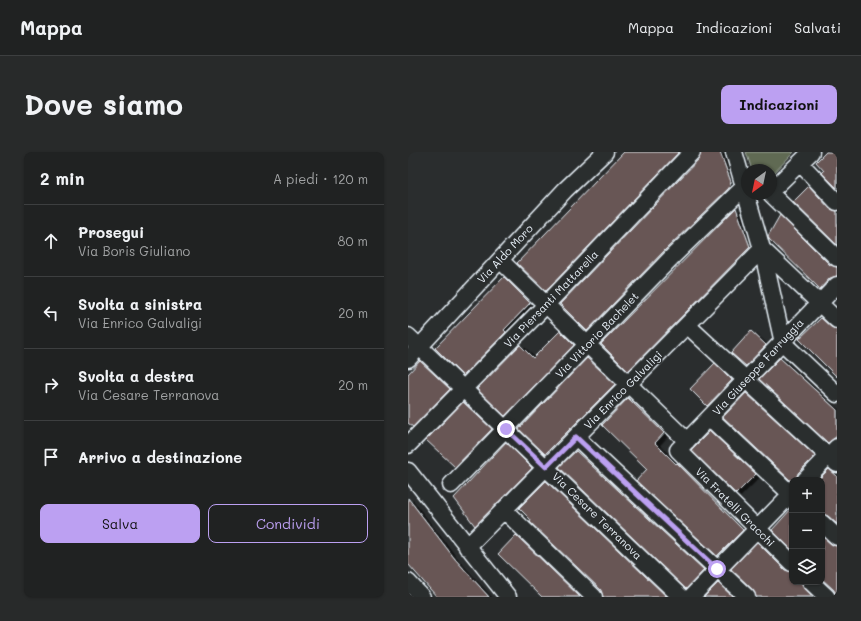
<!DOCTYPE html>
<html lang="it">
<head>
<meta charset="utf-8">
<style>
  :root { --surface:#202222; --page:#282a2a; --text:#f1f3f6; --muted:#a2a4a5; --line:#3d3f40; --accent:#bca0f2 }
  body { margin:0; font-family:Mali,sans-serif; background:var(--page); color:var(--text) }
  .controls { position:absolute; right:12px; bottom:12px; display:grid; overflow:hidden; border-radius:8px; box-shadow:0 1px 3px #0004 }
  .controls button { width:36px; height:36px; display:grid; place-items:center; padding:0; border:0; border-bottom:1px solid var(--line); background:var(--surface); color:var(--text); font:20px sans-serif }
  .compass { position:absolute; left:333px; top:12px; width:36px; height:36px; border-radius:50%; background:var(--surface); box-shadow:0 1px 3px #0004; rotate:213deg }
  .stop { position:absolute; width:12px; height:12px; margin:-9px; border:3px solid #bca0f2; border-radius:50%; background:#fff }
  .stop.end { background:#bca0f2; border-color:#fff; box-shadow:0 1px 4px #0008 }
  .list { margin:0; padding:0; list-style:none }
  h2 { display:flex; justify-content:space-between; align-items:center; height:52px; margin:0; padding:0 16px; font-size:17px }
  h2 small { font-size:13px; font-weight:400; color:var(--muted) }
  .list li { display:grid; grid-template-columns:26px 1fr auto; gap:12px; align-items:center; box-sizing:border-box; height:72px; padding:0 16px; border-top:1px solid var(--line) }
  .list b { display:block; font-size:15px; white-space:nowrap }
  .list p { margin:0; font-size:13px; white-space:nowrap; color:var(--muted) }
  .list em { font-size:13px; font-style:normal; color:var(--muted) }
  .actions { display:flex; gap:8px; padding:12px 16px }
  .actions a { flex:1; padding:9px 0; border:1px solid var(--accent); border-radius:8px; text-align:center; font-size:14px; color:var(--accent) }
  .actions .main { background:var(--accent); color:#111 }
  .icon { flex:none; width:22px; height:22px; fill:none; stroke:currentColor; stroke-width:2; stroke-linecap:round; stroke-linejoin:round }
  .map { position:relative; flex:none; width:429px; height:445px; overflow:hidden; border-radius:8px }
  header { display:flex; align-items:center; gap:24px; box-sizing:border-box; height:56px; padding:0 20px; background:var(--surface); border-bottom:1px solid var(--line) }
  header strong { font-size:19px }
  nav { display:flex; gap:22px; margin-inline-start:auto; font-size:14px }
  .intro { display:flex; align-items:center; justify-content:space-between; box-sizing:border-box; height:96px; padding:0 24px }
  h1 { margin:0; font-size:28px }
  .button { padding:10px 18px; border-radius:8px; background:var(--accent); color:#111; font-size:14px; font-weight:700 }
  main { display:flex; gap:24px; padding:0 24px }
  aside { flex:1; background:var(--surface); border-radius:8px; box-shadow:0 1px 3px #0004 }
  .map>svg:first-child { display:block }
</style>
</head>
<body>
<header>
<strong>Mappa</strong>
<nav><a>Mappa</a><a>Indicazioni</a><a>Salvati</a></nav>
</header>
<div class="intro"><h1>Dove siamo</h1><a class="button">Indicazioni</a></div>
<main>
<aside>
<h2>2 min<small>A piedi · 120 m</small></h2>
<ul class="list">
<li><svg class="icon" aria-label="ahead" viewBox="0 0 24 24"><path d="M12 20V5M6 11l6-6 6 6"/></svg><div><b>Prosegui</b><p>Via Boris Giuliano</p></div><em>80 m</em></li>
<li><svg class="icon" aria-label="left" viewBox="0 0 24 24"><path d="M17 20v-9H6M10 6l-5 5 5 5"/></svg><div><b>Svolta a sinistra</b><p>Via Enrico Galvaligi</p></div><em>20 m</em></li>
<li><svg class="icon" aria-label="right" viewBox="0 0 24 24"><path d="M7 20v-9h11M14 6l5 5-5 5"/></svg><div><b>Svolta a destra</b><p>Via Cesare Terranova</p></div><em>20 m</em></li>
<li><svg class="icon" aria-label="arrive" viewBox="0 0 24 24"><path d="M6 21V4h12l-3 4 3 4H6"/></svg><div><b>Arrivo a destinazione</b></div></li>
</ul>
<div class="actions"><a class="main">Salva</a><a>Condividi</a></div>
</aside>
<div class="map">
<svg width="429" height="445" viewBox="0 0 429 445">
  <defs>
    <filter id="shadow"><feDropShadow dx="4.5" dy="2.5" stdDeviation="0" flood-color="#0009"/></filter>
  </defs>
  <rect width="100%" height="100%" fill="#2a2d2e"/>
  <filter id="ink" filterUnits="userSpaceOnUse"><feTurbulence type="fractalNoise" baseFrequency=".025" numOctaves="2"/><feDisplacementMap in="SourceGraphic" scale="8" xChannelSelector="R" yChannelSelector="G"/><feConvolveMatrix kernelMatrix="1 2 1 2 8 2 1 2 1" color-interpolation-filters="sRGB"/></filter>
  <g filter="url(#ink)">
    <path fill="#616b52" stroke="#a4aea5" d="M338,0H386L363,24V18H344Z"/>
    <path fill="#685654" stroke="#e8f1f8" filter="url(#shadow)" d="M216,0H271L138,139L109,111Z
      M293,0H312L323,30L321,36L257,98L179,179L152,152L291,7Z
      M418,0H429V36L414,21L416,19L408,10Z
      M401,34L422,57L429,59V93L385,50Z
      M328,56L342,95L220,219L193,192Z
      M372,63L422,113L429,115V124L422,126L412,137L361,87L360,84Z
      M96,125L122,151L96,178L98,180L55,224L27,196Z
      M413,166L423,175L429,177V225L391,187Z
      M152,179L166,193L97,264L69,237L112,193L125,206Z
      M343,179L358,193L338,214L323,201Z
      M179,206L207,232L137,302L111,277Z
      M372,206L429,258V284L420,291L351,227Z
      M12,209L42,237L5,275L0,271V222Z
      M307,211L324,228L299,254L282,237Z
      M338,241L407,304L390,321L388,328H382L315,265Z
      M220,246L256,281L247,291L268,312L269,311L335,378L309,404L228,329L239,317L194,273Z
      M55,250L84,277L47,315L18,288Z
      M302,279L348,322L328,342L283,298Z
      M98,290L124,316L67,374L46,346Z
      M168,299L296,418L278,437L151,315Z
      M421,317L429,324V372L420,364L414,362V328H410Z
      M138,329L259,445H195L193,438L122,370L123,368L111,356Z
      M0,346L47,407L81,445H29L0,412Z
      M384,356V398L364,378Z
      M108,383L172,445H134L90,402Z
      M414,384L423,392L429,394V445L426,438L414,427Z
      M349,390L377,418L384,420V430H392L405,445H348L345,438L323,417Z
      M310,431L325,445H296Z"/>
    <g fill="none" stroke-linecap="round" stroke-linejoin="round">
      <g stroke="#e8f1f8" stroke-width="19">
        <path id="minor" d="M326,0L354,97L375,191L429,242
          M392,11L429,50
          M363,39L403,0
          M363,42L429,106
          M92,108L279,289
          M279,173L429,312
          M0,184L273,445
          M0,207L157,38L197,0
          M302,266L384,343
          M168,285L339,445
          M0,293L131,160L284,0
          M0,319L100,445
          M397,328L429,295
          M43,333L264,105L336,35
          M96,358L186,445
          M414,371L429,385
          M59,395L354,97L429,168
          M384,411L270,298L429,133
          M0,430L14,445
          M403,430L419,445
          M283,445L384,341"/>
      </g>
      <use href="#minor" stroke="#2a2d2e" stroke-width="16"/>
    </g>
  </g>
  <g fill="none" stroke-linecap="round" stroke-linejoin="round" filter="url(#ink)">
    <path stroke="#bca0f2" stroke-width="5" d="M98,277L138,315L168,285L309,417"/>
  </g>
  <g text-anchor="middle" stroke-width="3" stroke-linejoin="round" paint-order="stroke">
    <g font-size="11" fill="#e8f1f8" stroke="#2a2d2e">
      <text transform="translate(97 102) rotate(-47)" y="4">Via Aldo Moro</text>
      <text transform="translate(143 147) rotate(-46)" y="4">Via Piersanti Mattarella</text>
      <text transform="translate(189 183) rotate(-46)" y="4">Via Vittorio Bachelet</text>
      <text transform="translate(350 215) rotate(-47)" y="4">Via Giuseppe Farruggia</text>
      <text transform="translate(215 238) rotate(-45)" y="4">Via Enrico Galvaligi</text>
      <text transform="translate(327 355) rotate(45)" y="4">Via Fratelli Gracchi</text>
      <text transform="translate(189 364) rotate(44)" y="4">Via Cesare Terranova</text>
    </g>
  </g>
</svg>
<div class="controls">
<button>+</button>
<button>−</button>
<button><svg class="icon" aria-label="layers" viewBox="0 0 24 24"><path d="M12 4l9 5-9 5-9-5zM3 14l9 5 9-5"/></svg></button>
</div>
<svg class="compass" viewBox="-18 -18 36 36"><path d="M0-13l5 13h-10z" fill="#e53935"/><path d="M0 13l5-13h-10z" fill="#a2a4a5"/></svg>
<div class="stop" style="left:309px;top:417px"></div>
<div class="stop end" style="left:98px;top:277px"></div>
</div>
</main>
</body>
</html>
